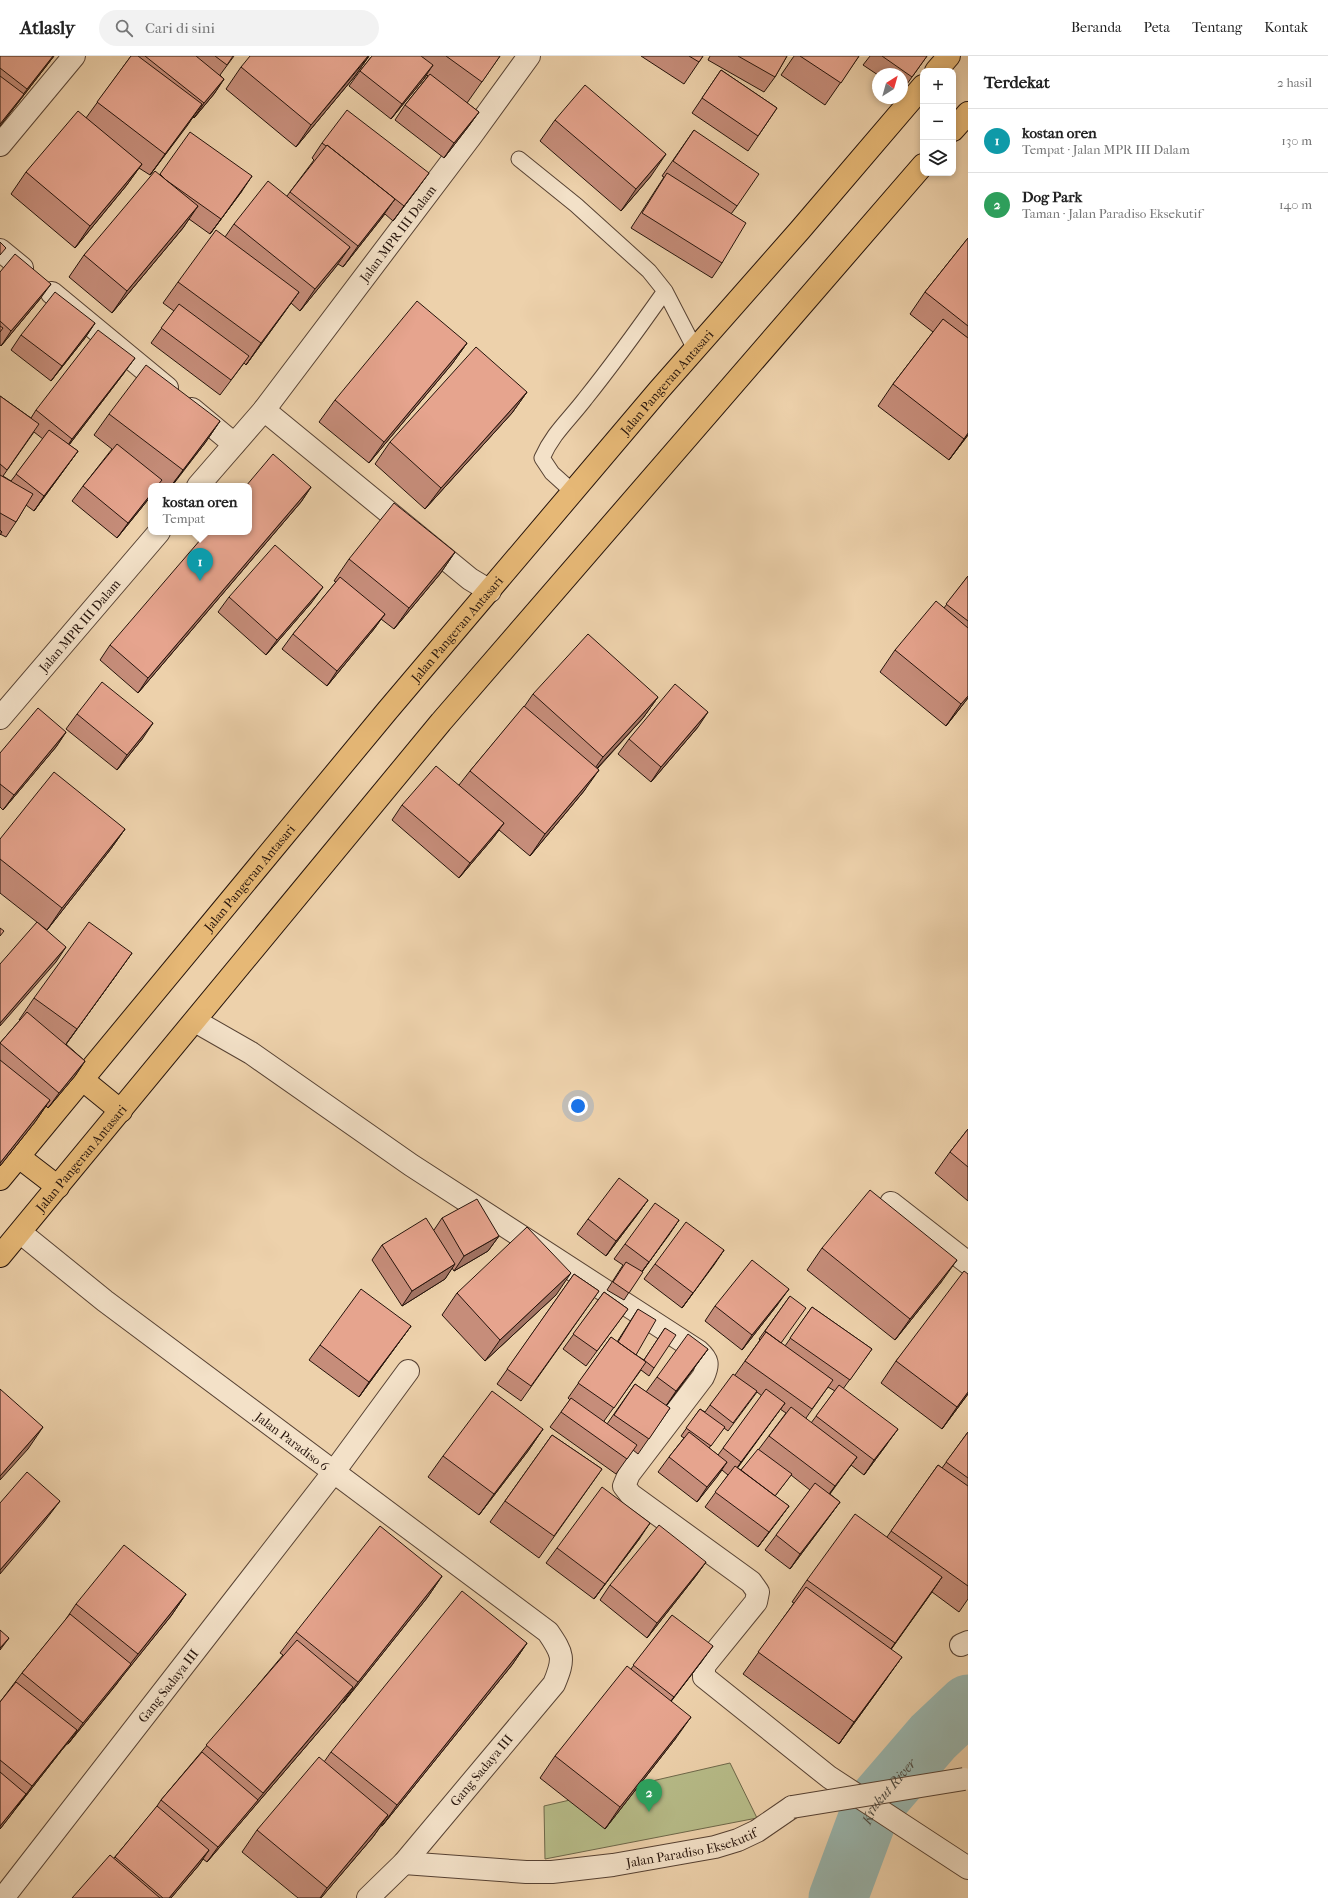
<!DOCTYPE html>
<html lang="id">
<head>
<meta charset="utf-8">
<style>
  :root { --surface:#fff; --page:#f2f2f2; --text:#222; --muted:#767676; --line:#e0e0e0; --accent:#8f2418 }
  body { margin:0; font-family:"IM FELL French Canon",serif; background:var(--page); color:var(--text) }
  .controls { position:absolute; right:12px; top:12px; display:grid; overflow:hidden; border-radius:8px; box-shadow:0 2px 6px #0003 }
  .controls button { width:36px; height:36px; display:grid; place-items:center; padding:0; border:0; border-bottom:1px solid var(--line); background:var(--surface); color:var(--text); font:20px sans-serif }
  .compass { position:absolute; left:872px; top:12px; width:36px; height:36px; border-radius:50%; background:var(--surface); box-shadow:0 2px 6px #0003; rotate:37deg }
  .you { position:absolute; left:578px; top:1050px; width:14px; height:14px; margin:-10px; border:3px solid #fff; border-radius:50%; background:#1a73e8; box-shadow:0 0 0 6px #1a73e833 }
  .badge { display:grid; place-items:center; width:26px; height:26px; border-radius:50%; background:var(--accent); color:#fff; font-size:13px; font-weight:700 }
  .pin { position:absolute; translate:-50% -33px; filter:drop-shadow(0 1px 2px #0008) }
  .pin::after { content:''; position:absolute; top:21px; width:14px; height:12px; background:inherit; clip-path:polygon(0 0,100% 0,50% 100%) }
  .popup { position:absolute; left:148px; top:427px; width:104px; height:52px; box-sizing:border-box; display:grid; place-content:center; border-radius:8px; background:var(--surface); filter:drop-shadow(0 1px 3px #0005); font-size:13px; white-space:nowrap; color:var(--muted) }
  .popup b { font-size:15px; color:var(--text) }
  .popup::after { content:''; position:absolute; left:50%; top:100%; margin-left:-8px; border:8px solid transparent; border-top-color:var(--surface) }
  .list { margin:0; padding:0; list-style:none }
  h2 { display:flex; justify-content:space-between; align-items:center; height:52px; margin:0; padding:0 16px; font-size:17px }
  h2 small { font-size:13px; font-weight:400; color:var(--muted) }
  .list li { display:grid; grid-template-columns:26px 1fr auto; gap:12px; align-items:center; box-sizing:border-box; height:64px; padding:0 16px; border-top:1px solid var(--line) }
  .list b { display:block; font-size:15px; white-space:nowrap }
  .list p { margin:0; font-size:13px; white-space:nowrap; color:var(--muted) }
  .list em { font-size:13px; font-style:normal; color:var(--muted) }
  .icon { flex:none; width:22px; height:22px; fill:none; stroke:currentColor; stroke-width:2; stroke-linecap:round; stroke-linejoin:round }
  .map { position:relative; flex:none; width:968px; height:1842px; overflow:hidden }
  header { display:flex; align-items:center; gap:24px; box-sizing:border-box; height:56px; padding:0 20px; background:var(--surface); border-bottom:1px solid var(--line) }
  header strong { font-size:19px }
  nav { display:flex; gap:22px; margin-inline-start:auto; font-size:14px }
  .search { width:280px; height:36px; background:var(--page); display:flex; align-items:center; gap:10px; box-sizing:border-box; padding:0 14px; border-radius:22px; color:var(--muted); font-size:15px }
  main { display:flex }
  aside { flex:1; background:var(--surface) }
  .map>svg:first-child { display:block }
</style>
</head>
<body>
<header>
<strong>Atlasly</strong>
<div class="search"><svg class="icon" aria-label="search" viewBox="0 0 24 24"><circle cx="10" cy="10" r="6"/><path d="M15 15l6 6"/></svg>Cari di sini</div>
<nav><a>Beranda</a><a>Peta</a><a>Tentang</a><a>Kontak</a></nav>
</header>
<main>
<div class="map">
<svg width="968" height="1842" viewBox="0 0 968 1842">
  <rect width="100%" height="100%" fill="#edd1ab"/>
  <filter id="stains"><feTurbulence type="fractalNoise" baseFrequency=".005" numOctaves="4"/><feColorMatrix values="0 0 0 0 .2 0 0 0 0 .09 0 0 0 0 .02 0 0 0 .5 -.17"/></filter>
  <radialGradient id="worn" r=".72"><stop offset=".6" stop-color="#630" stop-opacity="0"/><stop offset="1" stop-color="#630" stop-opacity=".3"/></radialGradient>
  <path fill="#b7bc89" stroke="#6e684a" d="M730,1707L757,1762L545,1803L544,1750Z"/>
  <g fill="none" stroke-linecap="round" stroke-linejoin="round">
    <path stroke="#9ab6ae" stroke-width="59" id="s1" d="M838,1842L871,1753L933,1681L968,1648"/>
    <g stroke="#574233" stroke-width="17">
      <path id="service" d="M519,103L576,149L649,215L665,235L695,293
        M573,436L552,417L542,402C553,377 569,364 585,343C613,308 639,272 665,235"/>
    </g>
    <g stroke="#574233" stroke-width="24">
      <g id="minor">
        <path d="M0,89L74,0"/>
        <path d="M0,194L22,212"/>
        <path d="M52,237L167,332"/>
        <path d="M192,353L234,388"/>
        <path d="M264,354L470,523L490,535"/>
        <path id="s2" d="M198,430L264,354L471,80L529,0"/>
        <path id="s3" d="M0,662L159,476"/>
        <path d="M195,965L251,997L411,1109L698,1295C708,1304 709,1308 703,1321L629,1418L624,1430L631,1439L751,1526L758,1536L756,1546L704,1610V1621L829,1721L968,1812"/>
        <path d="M891,1147L968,1207"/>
        <path id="s4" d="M21,1177L105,1245L548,1576C563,1598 565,1602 554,1628L404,1807L368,1842"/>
        <path d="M961,1589L968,1586"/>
        <path id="s5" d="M404,1807L526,1816H552L613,1809L715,1791L738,1784L757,1775L792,1751"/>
        <path id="s6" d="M3,1842L333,1417L408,1315"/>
      </g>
    </g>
    <g stroke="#25130b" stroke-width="24">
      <g id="primary">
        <path d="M936,15L949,0"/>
        <path d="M953,74L968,57"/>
        <path d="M83,1024L121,1055"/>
        <path d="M19,1101L58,1131"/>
        <path id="s7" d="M0,1123L387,655L659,334L800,174L923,30"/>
        <path id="s8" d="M0,1200L441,666L923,109"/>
      </g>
    </g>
    <use href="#service" stroke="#f3e1c8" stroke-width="15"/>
    <use href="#minor" stroke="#f3e1c8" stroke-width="22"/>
    <use href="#primary" stroke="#e6b876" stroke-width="22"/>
    <g stroke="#574233" stroke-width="24" stroke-linecap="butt">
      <path id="minor-bridge" d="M792,1751L964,1723"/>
    </g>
    <use href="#minor-bridge" stroke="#f3e1c8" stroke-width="22"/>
  </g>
  <path fill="#c68d7a" stroke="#25130b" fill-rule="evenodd" d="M0,0H54L0,70Z
    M131,0H234L220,19L224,23L214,38L194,62L193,61L150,119L139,112L126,130L75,192L11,138L26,116L86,62Z
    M369,0L355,20L296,91L226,33L241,11Z
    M372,0H500L467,47L479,56L468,71L444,102L395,64L405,49L428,20L427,19L391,63L349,30L360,15Z
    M641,0H703L684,28Z
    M710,0H787L775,21L764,36L708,4Z
    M794,0H859L825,49L781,19Z
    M870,0H927L902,35V18H878V19L863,9Z
    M721,14L777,52L748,95L692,57Z
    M555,64L651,120L621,155L540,85Z
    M694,74L737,150L731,158L722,207L712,222L631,172L664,121L662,120Z
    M322,87L418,132L393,165L385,158L343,211L338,208L300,255L291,247L246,309L244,307L220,339L151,287L174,255L163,247L178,226L225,181L234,168L287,140L314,104L312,102Z
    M160,118L242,135L210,178L189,163L183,172L112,257L69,221L84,199Z
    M968,182V379L949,404L878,350L893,328L933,276L910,258L925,236Z
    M0,216L40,243L1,290L0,289Z
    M95,267L85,282L51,325L11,294L21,279Z
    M467,287L452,308L369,407L319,366L335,344Z
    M124,317L69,389L78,395L34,455L26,449L16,466L6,481L0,478V479V340L31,362L36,354ZM34,376L43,383L11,425L3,420Z
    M527,336L512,357L425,453L375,408L390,386Z
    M109,358L220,365L205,387L172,430H160L159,429L158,430H151V440L117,482L72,445L83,430L112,393L94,379Z
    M311,431L301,446L138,637L100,604L110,589Z
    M455,496L440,518L394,573L381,563L374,573L327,630L282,593L293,578L336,526L334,525L349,503Z
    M968,520V642L946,670L880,616L895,594L944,552Z
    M229,541L312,546L266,599L218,556Z
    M533,638L658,641L643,662L598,712L584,735L530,800L499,774L493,782L459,822L392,764L402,749L459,729L470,715L524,651Z
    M77,658L143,682L117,714L66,673Z
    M698,671L651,726L618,698L629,683Z
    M66,676L56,691L3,754L0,751V697Z
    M125,773L110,794L47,874L0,837V783Z
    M117,918L66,988L85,1005L75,1020L48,1052L46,1050L35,1066L0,1110V987L20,964H19L34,942Z
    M968,1073V1145L935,1117L950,1096Z
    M648,1144L637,1159L606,1200L577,1178L588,1163Z
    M442,1162L499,1180L488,1195L454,1215L452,1212L445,1223L402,1250L372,1204L382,1189L434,1174Z
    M679,1164L642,1216L624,1244L607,1234L623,1209L614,1203L625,1188Z
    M822,1192L942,1225L895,1284L807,1214Z
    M724,1194L682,1252L644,1223L655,1208Z
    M574,1218L599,1235L521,1345L497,1328Z
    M968,1218V1338L942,1373L881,1327L896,1305Z
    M604,1236L628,1253L586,1310L563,1293Z
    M457,1237L556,1239L485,1305L442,1259Z
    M790,1240L781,1287L785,1290L812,1251L872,1293L843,1333L887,1388L864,1419L851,1409L830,1438L840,1446L790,1513L765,1494L810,1434L791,1419L775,1440L789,1450L758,1491L705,1451L728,1419L722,1414L697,1446L658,1416L669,1401L684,1382L681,1380L700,1353L705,1356L710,1349L735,1319L760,1284L759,1283ZM828,1331L835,1335L811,1367L806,1362ZM757,1336L762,1340L718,1399L709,1392L724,1372L728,1375ZM780,1353L786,1357L759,1393L741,1414L737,1412Z
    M778,1248L742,1294L705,1265L715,1250Z
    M638,1253L636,1299L644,1304L665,1272L654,1312L649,1320L641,1314L604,1365L607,1368L635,1328L646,1336L657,1321L708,1293L666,1350L670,1352L638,1398L633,1394L616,1418L550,1371L570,1344L568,1342L611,1281L617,1286Z
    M411,1270L359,1341L309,1304L320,1289Z
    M543,1373L528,1395L479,1459L428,1421L443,1400Z
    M968,1376V1543L959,1556L932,1536L891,1593L887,1622L839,1688L743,1618L794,1547L792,1546L807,1524L887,1481L938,1409L942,1412Z
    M552,1379L602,1413L539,1502L490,1466Z
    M640,1482L594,1543L546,1507L557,1492Z
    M706,1506L695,1521L647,1582L600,1544L610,1529Z
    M442,1520L427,1542L343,1647H342L338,1653L207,1806L203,1803L199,1809L171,1842H72L114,1802L155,1753L161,1744L283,1599L280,1597L296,1576Z
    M186,1538L171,1560L124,1618L116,1629L68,1688H67L61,1695L0,1773V1646L22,1617L64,1566L76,1548Z
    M672,1559L702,1605L671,1645L676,1682L605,1773L540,1722L555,1700L631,1613Z
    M527,1587L512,1609L382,1770H381L373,1781L321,1842H298L242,1796L257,1774L324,1706L331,1696Z"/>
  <path fill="#a17363" stroke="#25130b" d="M53,0H54L0,70V68Z
    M369,0L355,20L296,91L311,69Z
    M433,9L423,24L391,63L402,48Z
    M224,23L214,38L194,62L204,47Z
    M202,48L187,70L150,119L165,98Z
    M479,56L468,71L444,102L454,87Z
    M666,98L651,120L621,155L636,133Z
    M142,108L126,130L75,192L90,170Z
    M429,117L418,132L393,165L404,150Z
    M252,120L242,135L210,178L221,163Z
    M395,143L380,164L343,211L358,190Z
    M198,150L183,172L112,257L127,235Z
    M350,191L335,212L300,255L315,233Z
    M51,228L40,243L1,290L11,275Z
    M299,236L284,257L246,309L261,287Z
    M95,267L85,282L51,325L62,310Z
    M467,287L452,308L369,407L384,386Z
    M135,302L124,317L62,398L72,383Z
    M527,336L512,357L425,453L441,432Z
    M220,365L205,387L171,430L183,414Z
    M968,377V379L949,404L964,383Z
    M78,395L34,455L44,440Z
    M311,431L301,446L138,637L148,622Z
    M151,438V440L117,482L128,467Z
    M455,496L440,518L394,573L409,552Z
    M323,531L312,546L266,599L277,584Z
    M385,558L374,573L327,630L337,615Z
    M968,640V642L946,670L961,648Z
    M658,641L643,662L588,722L603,701Z
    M708,656L698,671L651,726L661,711Z
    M153,667L143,682L117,714L127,699Z
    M66,676L56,691L3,754L14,739Z
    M599,714L584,735L530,800L545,778Z
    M504,767L493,782L459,822L470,807Z
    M125,773L110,794L47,874L62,852Z
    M66,891L56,906L0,970V967Z
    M132,897L117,918L62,994L77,973Z
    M85,1005L75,1020L48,1052L59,1037Z
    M50,1044L35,1066L0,1110V1107Z
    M648,1144L637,1159L606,1200L616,1185Z
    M679,1164L669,1179L638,1221L649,1206Z
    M499,1180L488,1195L454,1215L464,1200Z
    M724,1194L714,1209L682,1252L693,1237Z
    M957,1204L942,1225L895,1284L910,1263Z
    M455,1208L445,1223L402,1250L412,1235Z
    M571,1217L556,1239L485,1305L500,1284Z
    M789,1233L778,1248L742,1294L752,1279Z
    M411,1270L400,1285L359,1341L369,1326Z
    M708,1293L697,1308L666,1350L676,1335Z
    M968,1336V1338L942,1373L957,1351Z
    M785,1347L774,1362L731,1421L741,1406Z
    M43,1371L28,1393L0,1424V1420Z
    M543,1373L528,1395L479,1459L494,1438Z
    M898,1373L887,1388L864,1419L874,1404Z
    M857,1401L846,1416L824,1445L835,1430Z
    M727,1406L717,1421L697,1446L707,1431Z
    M60,1445L44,1466L0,1518V1514Z
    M840,1446L829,1461L790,1513L800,1498Z
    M789,1450L778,1465L758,1491L769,1476Z
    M650,1467L640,1482L594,1543L605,1528Z
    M706,1506L695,1521L647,1582L657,1567Z
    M442,1520L427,1542L343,1647L358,1626Z
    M942,1521L927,1543L880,1609L895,1587Z
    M186,1538L171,1560L68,1688L83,1667Z
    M9,1582L0,1594V1592Z
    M527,1587L512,1609L382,1770L397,1749Z
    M713,1590L702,1605L663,1656L674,1641Z
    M902,1601L887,1622L839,1688L854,1666Z
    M353,1631L338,1653L207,1806L218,1791Z
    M691,1661L676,1682L605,1773L620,1751Z
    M77,1674L61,1695L17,1751L32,1730Z
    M26,1738L11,1759L0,1773V1770Z
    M388,1759L373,1781L321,1842H320L327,1832Z
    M209,1794L199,1809L171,1842H169Z"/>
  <path fill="#e6a48e" stroke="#25130b" d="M0,0H53L27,33L0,12Z
    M131,0H138L202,48L165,98L97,46Z
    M145,0H196L224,23L204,47Z
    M215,0H233L227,9Z
    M250,0H368L311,69L241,11Z
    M372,0H421L433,9L402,48L360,15Z
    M446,0H500L482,26Z
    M689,0H703L699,6Z
    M738,0H787L775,21Z
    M800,0H859L841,27Z
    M882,0H927L912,21Z
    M721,14L777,52L758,80L702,42Z
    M430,18L479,56L454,87L405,49Z
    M0,20L24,38L0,68Z
    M585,29L666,98L636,133L555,64Z
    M347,54L429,117L404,150L327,89L326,90L322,87Z
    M78,55L142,108L90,170L26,116Z
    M694,74L759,118L737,150L673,105Z
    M190,76L252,120L221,163L166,124L160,118Z
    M327,89L395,143L358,190L290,136Z
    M155,115L198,150L127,235L84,199Z
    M667,117L746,167L722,207L642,157Z
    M268,125L350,191L315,233L234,168Z
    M216,174L299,236L261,287L178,226Z
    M968,182V270L925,236Z
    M0,186L6,192L0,199Z
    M15,198L51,228L11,275L0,265V216Z
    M55,236L95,267L62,310L21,279Z
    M417,245L467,287L384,386L335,344Z
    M179,248L249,300L231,324L161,272Z
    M943,263L968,282V377L964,383L893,328Z
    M0,270L3,272L0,276Z
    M98,274L135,302L72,383L36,354Z
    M476,291L527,336L441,432L390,386Z
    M146,309L220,365L183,414L109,358Z
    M0,340L39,368L7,414L0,408Z
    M49,374L78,395L44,440L16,418Z
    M117,388L162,424L157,430H151V438L128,467L83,430Z
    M273,398L311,431L148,622L110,589L207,476H249V430H246Z
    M0,419L33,438L16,466L0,457Z
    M394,447L455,496L409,552L349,503Z
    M0,474L2,476L0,479Z
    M275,489L323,531L277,584L229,541Z
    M968,520V565L946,548Z
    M340,521L385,558L337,615L293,578Z
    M936,545L968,572V640L961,648L895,594Z
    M588,578L658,641L603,701L533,638Z
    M102,626L153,667L127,699L77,658Z
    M675,628L708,656L661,711L629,683Z
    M524,650L599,714L545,778L470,715Z
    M38,652L66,676L14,739L0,728V697Z
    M436,710L504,767L470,807L402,749Z
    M54,716L125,773L62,852L0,803V783Z
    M37,866L66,891L0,967V908Z
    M89,866L132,897L77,973L34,942Z
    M0,872L4,875L0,880Z
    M27,956L85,1005L59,1037L0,987Z
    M0,1004L50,1044L0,1107Z
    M968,1073V1111L950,1096Z
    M619,1122L648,1144L616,1185L588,1163Z
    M870,1134L957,1204L910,1263L822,1192Z
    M477,1143L499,1180L464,1200L442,1162Z
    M655,1147L679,1164L649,1206L625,1188Z
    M426,1162L455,1208L412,1235L382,1189Z
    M686,1166L724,1194L693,1237L655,1208Z
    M527,1171L571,1217L500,1284L457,1237Z
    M752,1204L789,1233L752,1279L715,1250Z
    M626,1206L643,1216L629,1237L613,1226Z
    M964,1215L968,1218V1336L957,1351L896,1305Z
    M574,1218L599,1235L531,1330L507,1313Z
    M361,1233L411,1270L369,1326L320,1289Z
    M604,1236L628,1253L597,1295L573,1278Z
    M790,1240L806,1252L781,1287L765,1275Z
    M812,1251L872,1293L850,1324L790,1282Z
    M638,1253L656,1264L636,1299L618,1286Z
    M665,1272L676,1279L654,1312L644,1304Z
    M766,1276L833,1324L812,1353L745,1305Z
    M688,1278L708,1293L676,1335L657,1321Z
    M611,1281L646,1306L614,1352L578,1327Z
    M733,1318L757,1335L733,1367L710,1349Z
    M635,1328L670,1352L649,1383L614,1359Z
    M839,1329L898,1373L874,1404L816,1360Z
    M0,1333L43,1371L0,1420Z
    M766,1333L785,1347L741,1406L723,1392Z
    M492,1335L543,1373L494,1438L443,1400Z
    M571,1342L637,1389L627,1403L561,1356Z
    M791,1351L857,1401L835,1430L769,1380Z
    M700,1353L725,1371L711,1390L686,1372Z
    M689,1376L727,1406L707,1431L669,1401Z
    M968,1376V1422L946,1406Z
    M552,1379L602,1413L554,1480L505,1445Z
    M758,1393L792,1418L775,1440L741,1414Z
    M938,1409L968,1430V1530L891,1475Z
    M735,1410L789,1450L769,1476L715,1436Z
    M27,1416L60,1445L0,1514V1447Z
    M815,1427L840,1446L800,1498L776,1479Z
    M602,1431L650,1467L605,1528L557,1492Z
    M855,1458L942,1521L895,1587L807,1524Z
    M659,1469L706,1506L657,1567L610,1529Z
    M380,1470L442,1520L358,1626L296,1576Z
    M124,1489L186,1538L138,1598L76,1548Z
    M806,1531L902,1601L854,1666L758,1596Z
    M462,1535L527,1587L397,1749L331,1696Z
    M70,1558L131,1608L83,1667L22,1617Z
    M672,1559L713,1590L674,1641L633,1609Z
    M0,1574L9,1582L0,1592Z
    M297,1584L353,1631L263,1737L206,1689Z
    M627,1610L691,1661L620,1751L555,1700Z
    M16,1626L77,1674L32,1730L0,1704V1646Z
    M202,1696L258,1744L218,1791L161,1744Z
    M319,1701L388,1759L327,1832L257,1774Z
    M0,1716L26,1738L0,1770Z
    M157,1750L209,1794L169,1842H163L115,1801Z
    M110,1799L160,1842H72Z"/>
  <g text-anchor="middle" stroke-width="3" stroke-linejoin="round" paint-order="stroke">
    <g font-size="13" fill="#25130b" stroke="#f3e1c8">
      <text dy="5" stroke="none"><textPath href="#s2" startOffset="322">Jalan MPR III Dalam</textPath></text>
      <text dy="5" stroke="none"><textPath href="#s7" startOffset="1039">Jalan Pangeran Antasari</textPath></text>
      <text dy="5" stroke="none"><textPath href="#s3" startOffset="122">Jalan MPR III Dalam</textPath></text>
      <text dy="5" stroke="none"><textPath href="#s7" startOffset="715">Jalan Pangeran Antasari</textPath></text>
      <text dy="5" stroke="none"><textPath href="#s7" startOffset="391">Jalan Pangeran Antasari</textPath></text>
      <text dy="5" stroke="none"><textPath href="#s8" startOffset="127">Jalan Pangeran Antasari</textPath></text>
      <text dy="5" stroke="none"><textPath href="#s4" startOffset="342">Jalan Paradiso 6</textPath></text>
      <text dy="5" stroke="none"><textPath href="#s6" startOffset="269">Gang Sadaya III</textPath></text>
      <text transform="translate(481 1714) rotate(-50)" y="5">Gang Sadaya III</text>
      <text dy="5" stroke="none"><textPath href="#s5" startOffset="290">Jalan Paradiso Eksekutif</textPath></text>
    </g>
    <g font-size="14" font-style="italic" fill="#4e4c44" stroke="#f3e1c8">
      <text dy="5" stroke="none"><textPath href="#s1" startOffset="119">Krukut River</textPath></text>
    </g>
  </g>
  <rect width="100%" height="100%" filter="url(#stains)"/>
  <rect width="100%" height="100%" fill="url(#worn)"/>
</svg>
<div class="controls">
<button>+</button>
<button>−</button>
<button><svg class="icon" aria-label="layers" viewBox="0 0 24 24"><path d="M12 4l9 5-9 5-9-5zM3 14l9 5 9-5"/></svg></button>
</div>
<svg class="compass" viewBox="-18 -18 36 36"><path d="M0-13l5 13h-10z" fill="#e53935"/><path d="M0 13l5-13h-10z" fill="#767676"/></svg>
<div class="you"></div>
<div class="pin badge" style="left:200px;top:525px;background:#0f9aa8">1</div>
<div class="popup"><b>kostan oren</b>Tempat</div>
<div class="pin badge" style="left:649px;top:1756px;background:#2e9e5b">2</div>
</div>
<aside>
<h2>Terdekat<small>2 hasil</small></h2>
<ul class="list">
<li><span class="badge" style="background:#0f9aa8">1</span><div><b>kostan oren</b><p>Tempat · Jalan MPR III Dalam</p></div><em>130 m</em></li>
<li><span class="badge" style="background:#2e9e5b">2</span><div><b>Dog Park</b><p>Taman · Jalan Paradiso Eksekutif</p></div><em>140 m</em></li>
</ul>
</aside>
</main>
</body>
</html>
